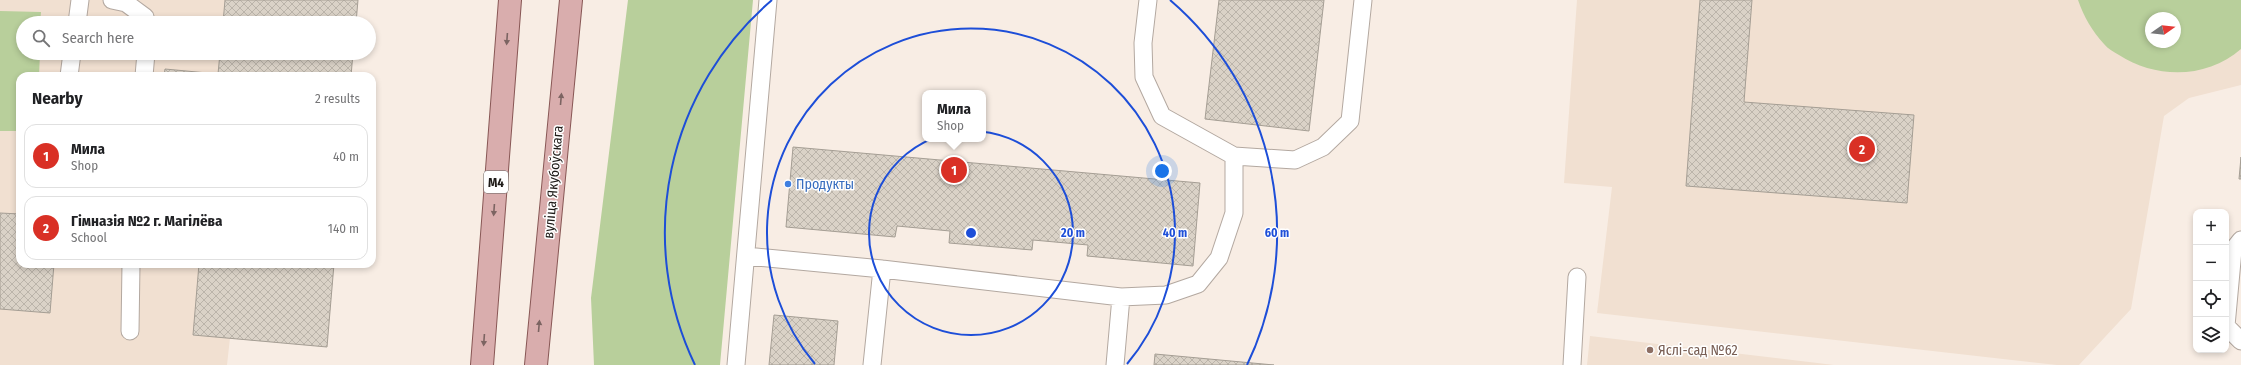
<!DOCTYPE html>
<html lang="en">
<head>
<meta charset="utf-8">
<style>
  :root { --surface:#fff; --page:#f6f6f6; --text:#202124; --muted:#757577; --line:#e0e0e0; --accent:#d93025 }
  body { margin:0; font-family:"Fira Sans Condensed",sans-serif; background:var(--page); color:var(--text) }
  .controls { position:absolute; right:12px; bottom:12px; display:grid; overflow:hidden; border-radius:8px; box-shadow:0 2px 6px #0003 }
  .controls button { width:36px; height:36px; display:grid; place-items:center; padding:0; border:0; border-bottom:1px solid var(--line); background:var(--surface); color:var(--text); font:20px sans-serif }
  .compass { position:absolute; left:2145px; top:12px; width:36px; height:36px; border-radius:50%; background:var(--surface); box-shadow:0 2px 6px #0003; rotate:76deg }
  .you { position:absolute; left:1162px; top:171px; width:14px; height:14px; margin:-10px; border:3px solid #fff; border-radius:50%; background:#1a73e8; box-shadow:0 0 0 6px #1a73e833 }
  .badge { display:grid; place-items:center; width:26px; height:26px; border-radius:50%; background:var(--accent); color:#fff; font-size:13px; font-weight:700 }
  .pin { position:absolute; translate:-50% -50%; border:2px solid #fff; box-shadow:0 1px 4px #0006 }
  .popup { position:absolute; left:922px; top:90px; width:64px; height:52px; box-sizing:border-box; display:grid; place-content:center; border-radius:8px; background:var(--surface); filter:drop-shadow(0 1px 3px #0005); font-size:13px; white-space:nowrap; color:var(--muted) }
  .popup b { font-size:15px; color:var(--text) }
  .popup::after { content:''; position:absolute; left:50%; top:100%; margin-left:-8px; border:8px solid transparent; border-top-color:var(--surface) }
  .list { margin:0; padding:0; list-style:none }
  h2 { display:flex; justify-content:space-between; align-items:center; height:52px; margin:0; padding:0 16px; font-size:17px }
  h2 small { font-size:13px; font-weight:400; color:var(--muted) }
  .list li { display:grid; grid-template-columns:26px 1fr auto; gap:12px; align-items:center; box-sizing:border-box; height:64px; margin:0 8px 8px; padding:0 8px; border:1px solid var(--line); border-radius:12px }
  .list b { display:block; font-size:15px; white-space:nowrap }
  .list p { margin:0; font-size:13px; white-space:nowrap; color:var(--muted) }
  .list em { font-size:13px; font-style:normal; color:var(--muted) }
  .icon { flex:none; width:22px; height:22px; fill:none; stroke:currentColor; stroke-width:2; stroke-linecap:round; stroke-linejoin:round }
  .map { position:relative; flex:none; width:2241px; height:365px; overflow:hidden }
  .search { position:absolute; background:var(--surface); box-shadow:0 2px 6px #0003; left:16px; top:16px; width:360px; height:44px; display:flex; align-items:center; gap:10px; box-sizing:border-box; padding:0 14px; border-radius:22px; color:var(--muted); font-size:15px }
  .panel { position:absolute; background:var(--surface); box-shadow:0 2px 6px #0003; left:16px; top:72px; width:360px; height:196px; border-radius:12px }
  .map>svg:first-child { display:block }
</style>
</head>
<body>
<div class="map">
<svg width="2241" height="365" viewBox="0 0 2241 365">
  <defs>
    <pattern id="building-cross-hatch" width="8" height="8" patternUnits="userSpaceOnUse"><rect width="8" height="8" fill="#dad2c7"/><path d="M0 0l8 8M0 8l8-8" fill="none" stroke="#bbb4aa"/></pattern>
  </defs>
  <rect width="100%" height="100%" fill="#f8ede4"/>
  <path fill="#f1e0d1" fill-rule="evenodd" d="M0,0H358L356,23H23V53H353L351,76H20V264H334L327,347L230,338L227,365H0Z
    M1577,0H2241V85L2189,98L2164,116L2131,309L2079,365H2057L1597,313L1612,187L1564,183ZM2151,18H2175V42H2151Z
    M1590,336L1834,365H1587Z"/>
  <path fill="#b8cf9b" fill-rule="evenodd" d="M628,0H753L720,365H594L591,298Z
    M2078,0H2241V49C2207,79 2156,79 2119,55C2114,52 2108,49 2104,44C2092,31 2084,17 2078,0ZM2151,18H2175V42H2151Z
    M0,11L41,12L40,23H23V53H40L39,76H20V131H0Z"/>
  <path fill="url(#building-cross-hatch)" stroke="#a59e94" d="M225,0H358L356,23H223Z
    M1219,0H1324L1309,131L1205,119Z
    M1700,0H1752L1744,102L1914,115L1907,203L1686,186Z
    M220,53H353L351,76H164L165,69L218,74Z
    M793,147L1200,183L1193,266L1087,256L1088,245L1033,240L1032,250L949,243L950,231L897,226L895,237L786,227Z
    M2241,157V179H2239Z
    M0,213L20,214V264H54L50,313L0,309Z
    M199,264H334L327,347L193,335Z
    M774,315L838,321L834,365H769Z
    M1155,354L1274,365H1154Z"/>
  <g fill="none" stroke-linecap="round" stroke-linejoin="round">
    <g stroke="#b3a8a0" stroke-width="19">
      <path id="lane" d="M112,0L126,3L145,17L146,23
        M1148,0L1143,43L1144,77L1162,116L1234,156L1295,160L1323,147L1350,121L1363,0
        M77,23L80,0
        M69,76L72,53
        M144,76L146,53
        M2241,240L2233,250L2226,326L2241,341
        M746,256L882,269L1121,297L1166,295L1198,284L1219,258L1234,213V156
        M130,331L131,264
        M736,365L768,0
        M872,365L882,269
        M1115,365L1121,297
        M1572,365L1577,277"/>
    </g>
    <g stroke="#885755" stroke-width="24">
      <path id="primary" d="M482,365L510,0
        M536,365L571,0"/>
    </g>
    <use href="#lane" stroke="#fff" stroke-width="17"/>
    <use href="#primary" stroke="#d9adad" stroke-width="22"/>
  </g>
  <defs><path id="oneway-solid" d="M-6-.8H1V-3.2L6.5 0L1 3.2V.8H-6Z"/></defs>
  <g fill="#7c6462">
    <use href="#oneway-solid" transform="translate(507 39) rotate(94)"/>
    <use href="#oneway-solid" transform="translate(561 99) rotate(-85)"/>
    <use href="#oneway-solid" transform="translate(494 210) rotate(94)"/>
    <use href="#oneway-solid" transform="translate(539 326) rotate(-85)"/>
    <use href="#oneway-solid" transform="translate(484 340) rotate(94)"/>
  </g>
  <g fill="none" stroke="#1d4ed8" stroke-width="2">
    <circle cx="971" cy="233" r="102"/>
    <path d="M815 364A204 204 0 1 1 1127 364"/>
    <path d="M695 365A306 306 0 0 1 772 0M1170 0A306 306 0 0 1 1247 365"/>
  </g>
  <circle fill="#3f7fe0" stroke="#fff" stroke-width="1.5" cx="788" cy="184" r="4"/>
  <circle fill="#8d6e63" stroke="#fff" stroke-width="1.5" cx="1650" cy="350" r="4"/>
  <g text-anchor="middle" stroke-width="3" stroke-linejoin="round" paint-order="stroke">
    <rect fill="#fff" stroke="#625f5d" stroke-width="1" x="484" y="171" width="24" height="22" rx="3"/>
    <g font-size="13" font-weight="bold" fill="#1f1b18">
      <text x="496" y="187">М4</text>
    </g>
    <g font-size="14" fill="#1f1b18" stroke="#fff">
      <text transform="translate(553 182) rotate(-85)" y="5">вуліца Якубоўскага</text>
    </g>
    <g font-size="14" fill="#366cbe" stroke="#fff" text-anchor="start">
      <text x="796" y="189">Продукты</text>
    </g>
    <g font-size="14" fill="#785e54" stroke="#fff" text-anchor="start">
      <text x="1658" y="355">Яслі-сад №62</text>
    </g>
  </g>
  <circle cx="971" cy="233" r="6" fill="#1d4ed8" stroke="#fff" stroke-width="2"/>
  <g font-size="12" text-anchor="middle" font-weight="bold" fill="#1d4ed8" stroke="#fff" stroke-width="3" stroke-linejoin="round" paint-order="stroke">
    <text x="1073" y="237">20 m</text>
    <text x="1175" y="237">40 m</text>
    <text x="1277" y="237">60 m</text>
  </g>
</svg>
<div class="controls">
<button>+</button>
<button>−</button>
<button><svg class="icon" aria-label="locate" viewBox="0 0 24 24"><circle cx="12" cy="12" r="6"/><path d="M12 2v4M12 18v4M2 12h4M18 12h4"/></svg></button>
<button><svg class="icon" aria-label="layers" viewBox="0 0 24 24"><path d="M12 4l9 5-9 5-9-5zM3 14l9 5 9-5"/></svg></button>
</div>
<svg class="compass" viewBox="-18 -18 36 36"><path d="M0-13l5 13h-10z" fill="#e53935"/><path d="M0 13l5-13h-10z" fill="#757577"/></svg>
<div class="you"></div>
<div class="pin badge" style="left:954px;top:170px">1</div>
<div class="popup"><b>Мила</b>Shop</div>
<div class="pin badge" style="left:1862px;top:149px">2</div>
<div class="search"><svg class="icon" aria-label="search" viewBox="0 0 24 24"><circle cx="10" cy="10" r="6"/><path d="M15 15l6 6"/></svg>Search here</div>
<section class="panel">
<h2>Nearby<small>2 results</small></h2>
<ul class="list">
<li><span class="badge">1</span><div><b>Мила</b><p>Shop</p></div><em>40 m</em></li>
<li><span class="badge">2</span><div><b>Гімназія №2 г. Магілёва</b><p>School</p></div><em>140 m</em></li>
</ul>
</section>
</div>
</body>
</html>
